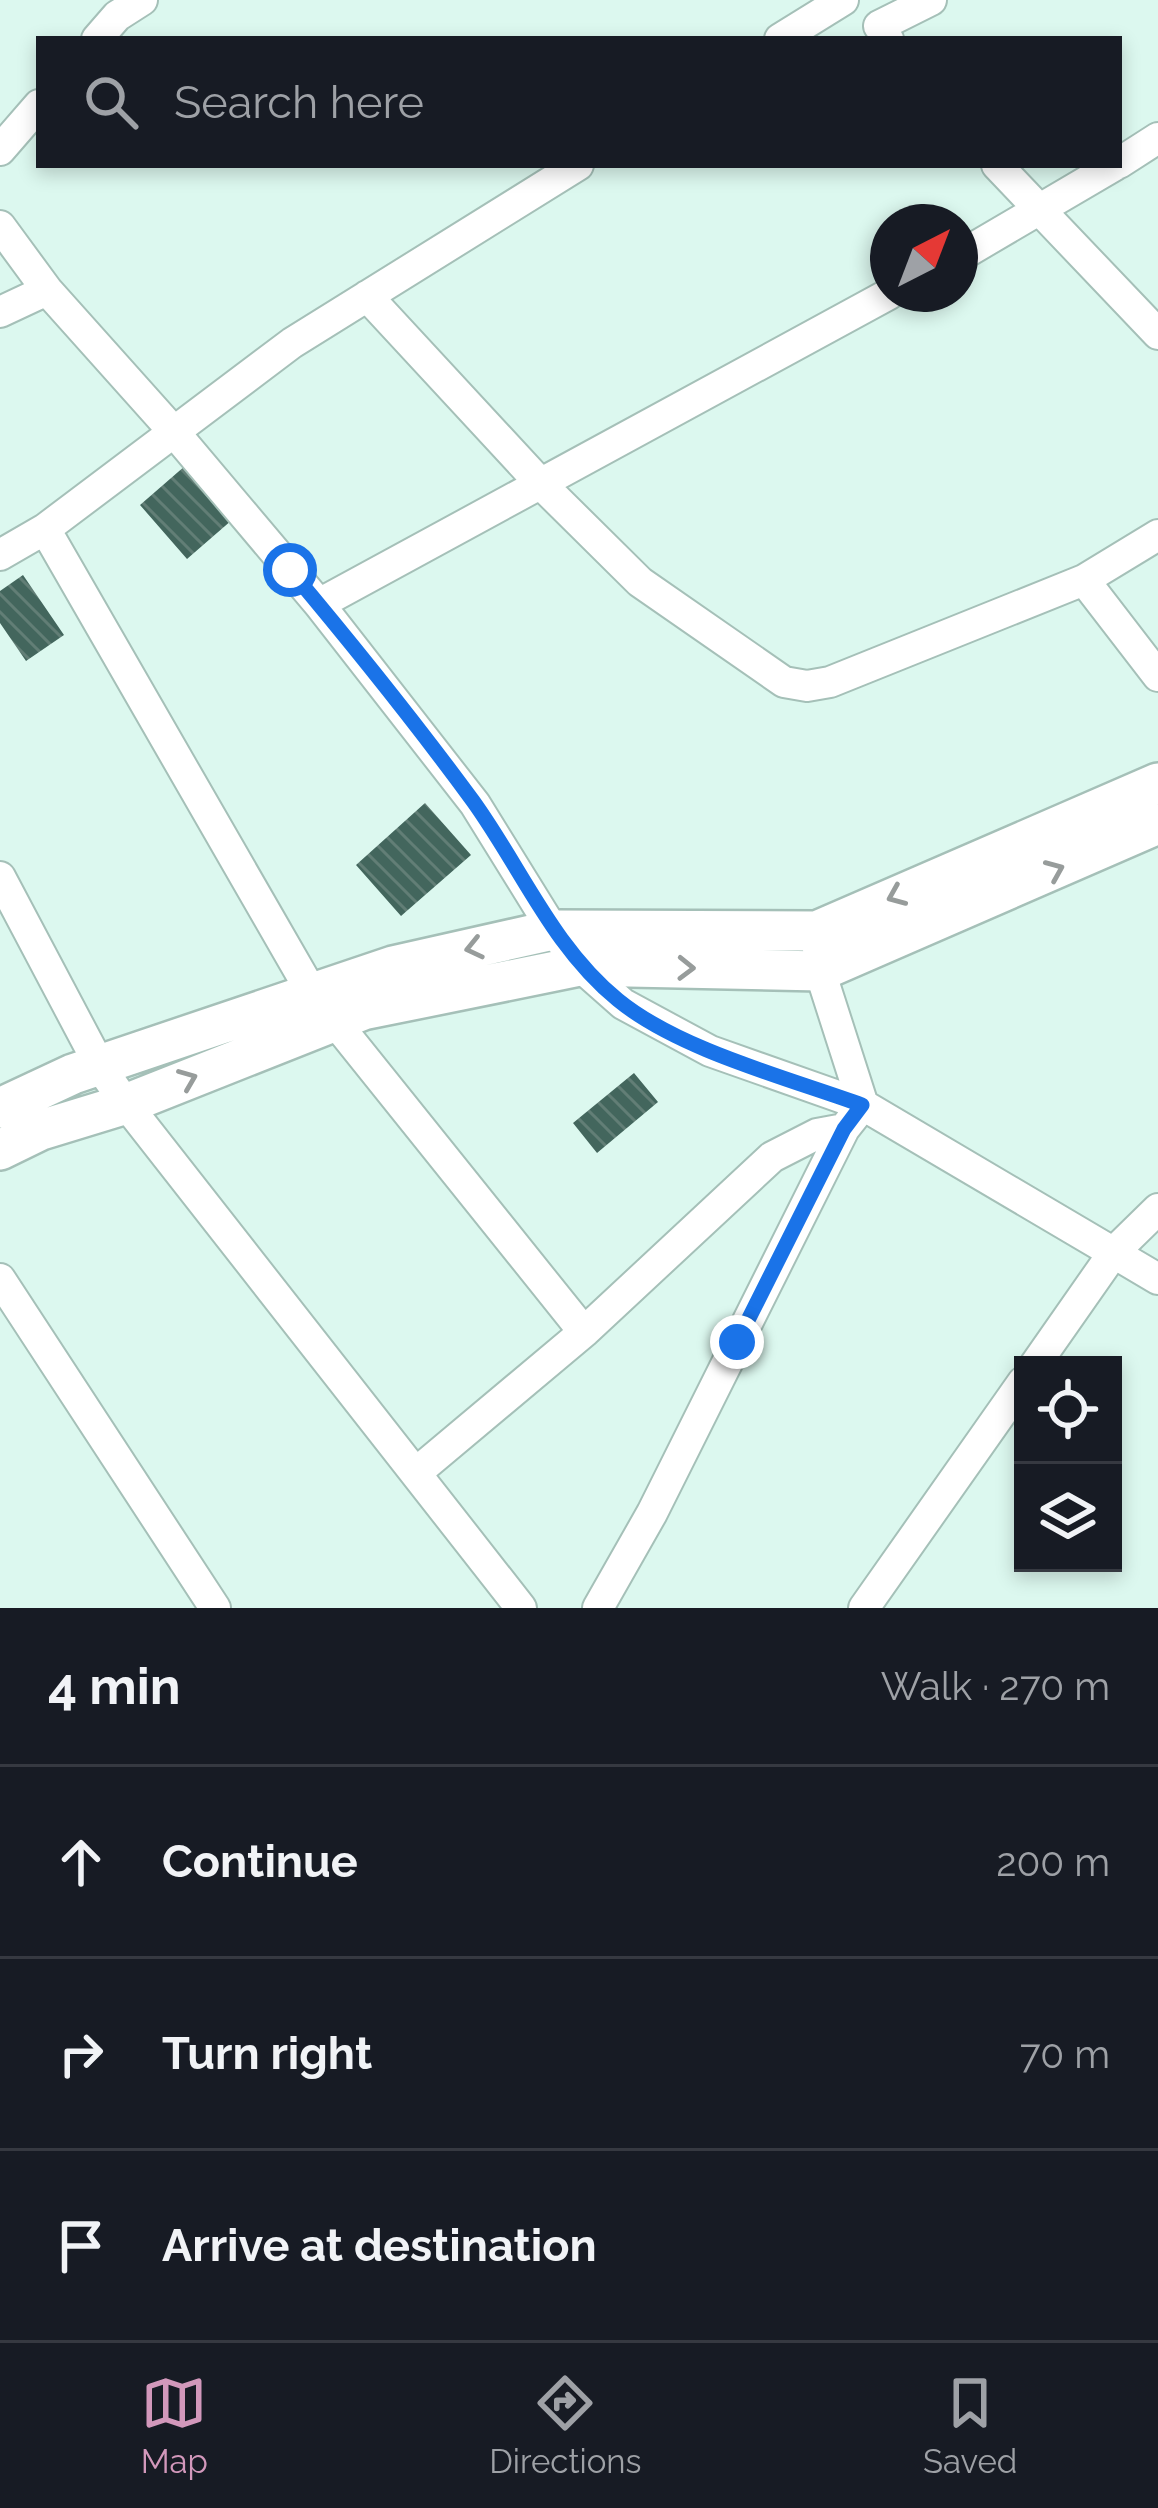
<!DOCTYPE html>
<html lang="en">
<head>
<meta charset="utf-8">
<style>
  :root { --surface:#171b24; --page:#242831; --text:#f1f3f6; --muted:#9ea1a6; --line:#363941; --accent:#d298bb }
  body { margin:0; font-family:Raleway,sans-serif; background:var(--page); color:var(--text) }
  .controls { position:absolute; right:36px; bottom:36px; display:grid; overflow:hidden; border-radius:0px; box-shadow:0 6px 18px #0003 }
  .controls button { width:108px; height:108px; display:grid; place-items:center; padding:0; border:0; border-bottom:3px solid var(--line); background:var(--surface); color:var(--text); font:60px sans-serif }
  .compass { position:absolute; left:870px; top:204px; width:108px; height:108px; border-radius:50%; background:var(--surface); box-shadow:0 6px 18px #0003; rotate:42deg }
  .stop { position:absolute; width:36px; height:36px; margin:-27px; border:9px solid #1a73e8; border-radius:50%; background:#fff }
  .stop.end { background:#1a73e8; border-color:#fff; box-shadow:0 3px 12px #0008 }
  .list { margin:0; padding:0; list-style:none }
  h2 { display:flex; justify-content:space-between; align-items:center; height:156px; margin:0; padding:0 48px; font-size:51px }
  h2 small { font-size:39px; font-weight:400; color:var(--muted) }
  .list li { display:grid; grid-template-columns:78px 1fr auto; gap:36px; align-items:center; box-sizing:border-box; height:192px; padding:0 48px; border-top:3px solid var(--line) }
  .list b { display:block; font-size:45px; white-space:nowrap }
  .list em { font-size:39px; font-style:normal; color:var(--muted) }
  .icon { flex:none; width:66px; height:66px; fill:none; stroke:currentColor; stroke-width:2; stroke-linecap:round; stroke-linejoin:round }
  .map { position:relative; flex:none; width:1158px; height:1608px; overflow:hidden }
  .search { position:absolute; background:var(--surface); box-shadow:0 6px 18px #0003; left:36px; right:36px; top:36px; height:132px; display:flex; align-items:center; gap:30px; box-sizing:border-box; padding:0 42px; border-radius:0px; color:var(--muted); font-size:45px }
  .sheet { height:732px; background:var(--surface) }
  nav { display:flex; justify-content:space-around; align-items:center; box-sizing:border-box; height:168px; border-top:3px solid var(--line); background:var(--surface); font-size:33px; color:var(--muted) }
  nav a { display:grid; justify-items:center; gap:6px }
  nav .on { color:var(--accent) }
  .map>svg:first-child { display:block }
</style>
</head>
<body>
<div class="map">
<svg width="1158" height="1608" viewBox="0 0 1158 1608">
  <defs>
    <pattern id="building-back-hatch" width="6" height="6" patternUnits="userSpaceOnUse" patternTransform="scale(3)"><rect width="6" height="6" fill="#43665d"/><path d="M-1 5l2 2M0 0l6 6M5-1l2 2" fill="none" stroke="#627e76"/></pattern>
  </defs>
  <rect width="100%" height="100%" fill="#dcf8ef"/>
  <path fill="url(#building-back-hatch)" d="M193,459L240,513L187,559L140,505Z
    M23,575L64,635L26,661L0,623V591Z
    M425,803L471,855L401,916L356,865Z
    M634,1073L658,1102L597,1153L573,1123Z"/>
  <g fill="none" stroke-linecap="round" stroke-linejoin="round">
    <g stroke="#a5c0b8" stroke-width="34">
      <path id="minor" d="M97,39L117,16L142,0
        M780,39L843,0
        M888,39L879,26L931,0
        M0,150L39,105
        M1119,163L1158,138
        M997,165L1158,334
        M0,226L47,290L174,432L319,604L475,804L553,930L580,966L623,1004L710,1051L863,1105L844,1129L652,1513L598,1608
        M960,256L1115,165
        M367,296L541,484L640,582L784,682L807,686L830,682L1084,580L1158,535
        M0,312L47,290
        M45,529L312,993L584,1332
        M0,555L45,529L292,343L578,165
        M1084,580L1158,676
        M319,604L889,294
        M0,877L101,1068L126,1104L521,1608
        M818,949L820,971L863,1105L1158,1279
        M0,1279L215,1608
        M1035,1365L1114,1252L1158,1209
        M417,1472L584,1332L772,1157L817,1134L844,1129
        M864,1608L1023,1382"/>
    </g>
    <g stroke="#a5c0b8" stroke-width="44">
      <path id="tertiary" d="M0,1108L73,1074L393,966L553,930L817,931L1158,783
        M0,1150L41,1130L126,1104L363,1010L580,966L820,971L1158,824"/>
    </g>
    <use href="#minor" stroke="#fff" stroke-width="30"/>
    <use href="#tertiary" stroke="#fff" stroke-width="39"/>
  </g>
  <defs><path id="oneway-chevron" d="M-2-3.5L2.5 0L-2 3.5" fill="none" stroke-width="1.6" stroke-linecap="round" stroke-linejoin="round" transform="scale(3)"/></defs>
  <g stroke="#979c9b">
    <use href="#oneway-chevron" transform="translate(1055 870) rotate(-23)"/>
    <use href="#oneway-chevron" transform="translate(896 896) rotate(157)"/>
    <use href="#oneway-chevron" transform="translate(474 948) rotate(167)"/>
    <use href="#oneway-chevron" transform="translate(686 968) rotate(1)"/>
    <use href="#oneway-chevron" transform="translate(188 1079) rotate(-22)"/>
  </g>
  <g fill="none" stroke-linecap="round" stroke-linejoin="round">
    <path stroke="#1a73e8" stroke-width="15" d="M290,570C353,645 415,722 473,801C522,869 552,946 618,1000C679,1050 788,1078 862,1105L844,1129L737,1342"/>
  </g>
</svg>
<div class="controls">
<button><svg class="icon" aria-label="locate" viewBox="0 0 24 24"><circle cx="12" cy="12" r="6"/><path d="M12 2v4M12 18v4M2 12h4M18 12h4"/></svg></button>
<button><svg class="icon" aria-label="layers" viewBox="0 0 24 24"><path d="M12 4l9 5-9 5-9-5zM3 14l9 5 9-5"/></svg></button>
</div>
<svg class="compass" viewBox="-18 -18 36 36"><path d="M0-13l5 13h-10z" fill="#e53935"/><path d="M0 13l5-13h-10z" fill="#9ea1a6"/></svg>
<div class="stop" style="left:290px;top:570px"></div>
<div class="stop end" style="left:737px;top:1342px"></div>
<div class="search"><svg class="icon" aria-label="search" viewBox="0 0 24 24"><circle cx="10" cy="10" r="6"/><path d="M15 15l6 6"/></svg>Search here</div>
</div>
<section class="sheet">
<h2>4 min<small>Walk · 270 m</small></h2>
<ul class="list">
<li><svg class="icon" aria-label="ahead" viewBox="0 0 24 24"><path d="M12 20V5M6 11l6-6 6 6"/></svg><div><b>Continue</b></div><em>200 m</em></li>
<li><svg class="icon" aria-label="right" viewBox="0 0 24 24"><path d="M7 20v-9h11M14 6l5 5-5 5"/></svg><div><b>Turn right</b></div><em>70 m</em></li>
<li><svg class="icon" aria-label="arrive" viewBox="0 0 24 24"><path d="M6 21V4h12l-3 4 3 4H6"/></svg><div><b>Arrive at destination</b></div></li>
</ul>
</section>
<nav>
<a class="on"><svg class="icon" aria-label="map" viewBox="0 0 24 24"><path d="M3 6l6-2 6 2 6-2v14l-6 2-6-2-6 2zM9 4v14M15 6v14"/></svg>Map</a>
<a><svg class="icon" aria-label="directions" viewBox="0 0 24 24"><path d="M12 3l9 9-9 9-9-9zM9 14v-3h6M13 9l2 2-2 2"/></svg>Directions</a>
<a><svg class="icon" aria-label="saved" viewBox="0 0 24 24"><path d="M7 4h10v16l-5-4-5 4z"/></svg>Saved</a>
</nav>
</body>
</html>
